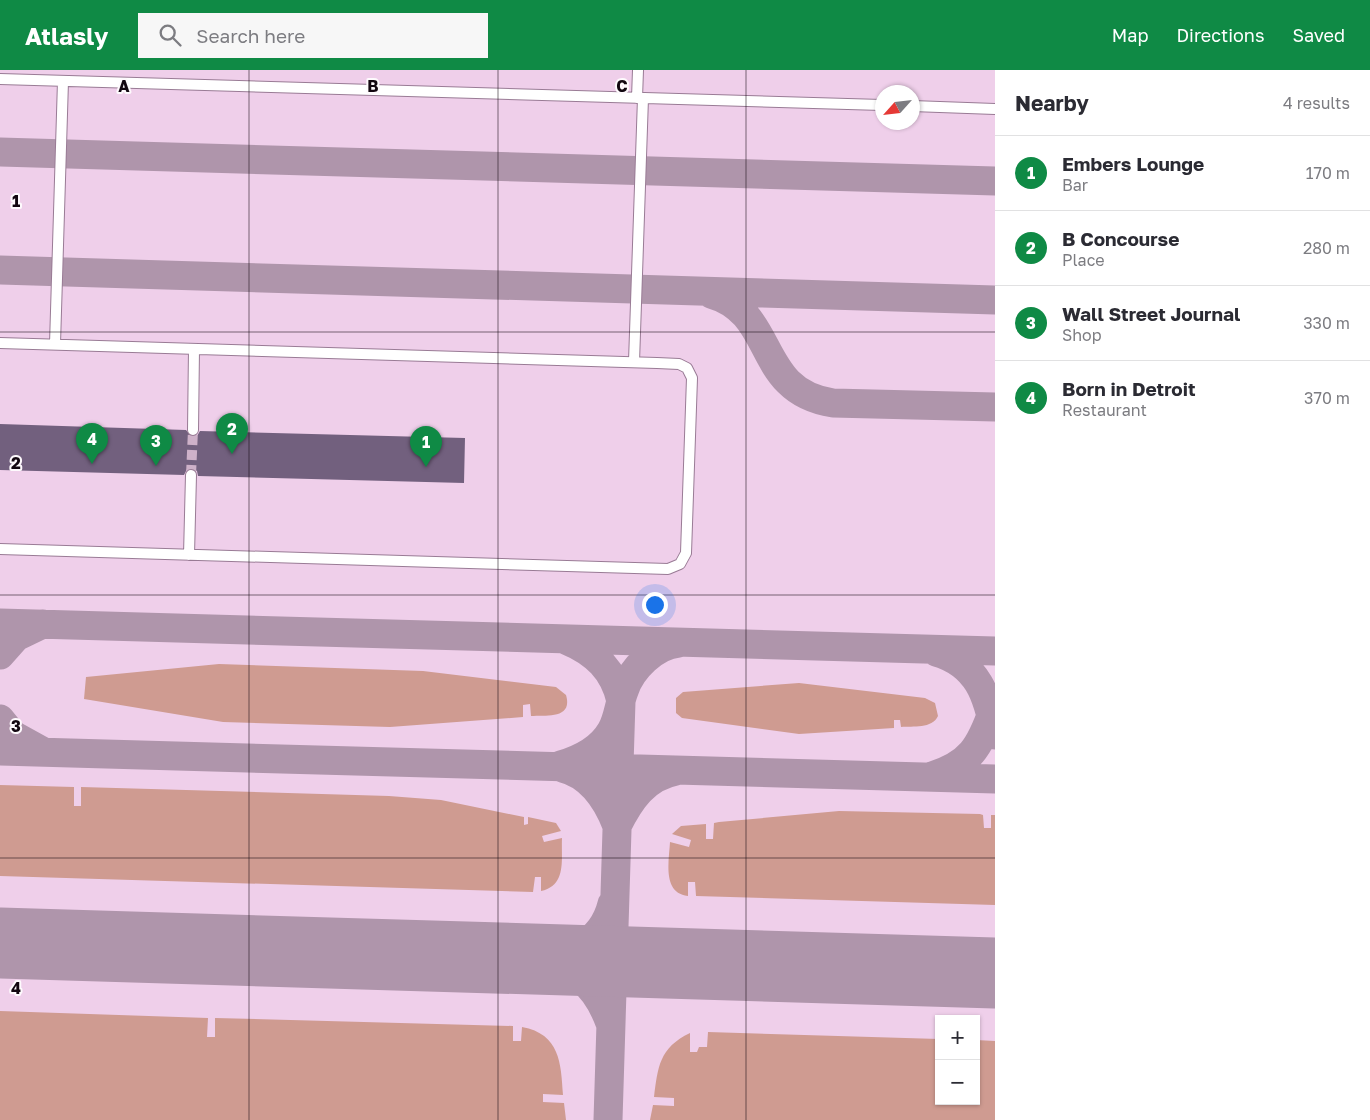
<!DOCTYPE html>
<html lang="en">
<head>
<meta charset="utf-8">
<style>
  :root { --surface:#fff; --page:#f7f7f7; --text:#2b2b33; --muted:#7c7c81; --line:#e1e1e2; --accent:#0f8a45 }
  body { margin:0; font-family:"Golos Text",sans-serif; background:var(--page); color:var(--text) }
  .controls { position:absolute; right:15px; bottom:15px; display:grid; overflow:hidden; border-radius:0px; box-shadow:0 1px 4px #0004 }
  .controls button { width:45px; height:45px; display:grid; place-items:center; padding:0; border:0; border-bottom:1px solid var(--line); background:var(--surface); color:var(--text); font:25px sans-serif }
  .compass { position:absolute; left:875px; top:15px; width:45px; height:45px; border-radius:50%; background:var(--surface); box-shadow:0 1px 4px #0004; rotate:243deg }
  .you { position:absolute; left:654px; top:534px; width:18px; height:18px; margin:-12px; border:4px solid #fff; border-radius:50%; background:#1a73e8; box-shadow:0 0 0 8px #1a73e833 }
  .badge { display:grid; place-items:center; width:32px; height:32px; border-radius:50%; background:var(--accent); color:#fff; font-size:16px; font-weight:700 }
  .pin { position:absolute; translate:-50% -41px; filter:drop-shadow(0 1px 2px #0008) }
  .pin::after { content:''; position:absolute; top:26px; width:18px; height:15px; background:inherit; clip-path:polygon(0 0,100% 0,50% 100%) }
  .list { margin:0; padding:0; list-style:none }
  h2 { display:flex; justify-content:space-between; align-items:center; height:65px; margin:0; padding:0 20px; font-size:21px }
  h2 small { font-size:16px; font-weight:400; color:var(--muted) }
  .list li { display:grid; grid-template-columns:32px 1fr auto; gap:15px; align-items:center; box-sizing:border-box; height:75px; padding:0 20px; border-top:1px solid var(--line) }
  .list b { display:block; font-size:19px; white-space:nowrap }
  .list p { margin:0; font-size:16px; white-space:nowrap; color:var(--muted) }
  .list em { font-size:16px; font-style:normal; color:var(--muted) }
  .icon { flex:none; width:28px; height:28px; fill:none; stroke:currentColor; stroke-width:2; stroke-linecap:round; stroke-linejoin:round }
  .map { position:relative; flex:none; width:995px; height:1050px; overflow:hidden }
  header { display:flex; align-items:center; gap:30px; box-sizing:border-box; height:70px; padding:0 25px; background:var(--accent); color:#fff }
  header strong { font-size:24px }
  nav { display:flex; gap:28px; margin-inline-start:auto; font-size:18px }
  .search { width:350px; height:45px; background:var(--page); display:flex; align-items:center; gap:12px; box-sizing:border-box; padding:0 18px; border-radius:0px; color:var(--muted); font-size:19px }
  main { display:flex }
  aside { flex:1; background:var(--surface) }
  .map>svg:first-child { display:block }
</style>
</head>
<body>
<header>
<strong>Atlasly</strong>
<div class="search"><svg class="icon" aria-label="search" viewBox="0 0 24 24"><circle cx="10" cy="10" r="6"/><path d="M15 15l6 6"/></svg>Search here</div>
<nav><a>Map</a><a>Directions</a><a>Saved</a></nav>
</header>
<main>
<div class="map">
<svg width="995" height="1050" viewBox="0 0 995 1050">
  <rect width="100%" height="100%" fill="#efcfea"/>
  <path fill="#cf9b91" d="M219,594L423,601L556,617L566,625C573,649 547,645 531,646L530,634L523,635V647L390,657L223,652L84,629L86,607Z
    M799,613L925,628L935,633L938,646C932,659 913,656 901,657L900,650H894V658L799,664L682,648L676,643V628L683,622Z
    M0,715L74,717V736H81V717L389,726L441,730L524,747V755L528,754V747L556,753L561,761L542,766L544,772L562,768C561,790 567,815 541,821V807H535L533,822L0,806Z
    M839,741L980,744L983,745L984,758H991V745H995V835L696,826L695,812H688V826C662,823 669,791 670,772L689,777L691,770L672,764L681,756L706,754V769H713L714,753L719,752Z
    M0,941L208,948L207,967H215V948L513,956V971H521L522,957C560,964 561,993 563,1025L543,1024V1032L564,1033L566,1050H0Z
    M708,962L939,969V1031H976V970L995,971V1050H650L653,1035L674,1036V1028L654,1027C658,997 659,978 690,963V982H697L699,977H707Z"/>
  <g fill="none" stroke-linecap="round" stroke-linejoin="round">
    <path stroke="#af95ab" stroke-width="29" d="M0,82L995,111
      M0,200L995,230
      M711,224C778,243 754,321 833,333L995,337
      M0,553L995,581
      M566,570C595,582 614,600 621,631L608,1050
      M936,582C978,594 988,626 995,665
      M0,585L16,567L43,554
      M0,649L13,665L42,681
      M0,681L995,709
      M561,695C581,689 600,680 611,661C618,650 619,634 624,621C631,599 655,575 679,573
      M562,698C591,705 607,730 617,756C630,730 645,707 676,701
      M932,706C970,694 980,677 993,640
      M526,889C565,885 601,878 612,834
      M534,890C576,902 594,910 610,953"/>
    <path stroke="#af95ab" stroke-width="71" d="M0,873L995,903"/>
  </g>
  <path fill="#72607e" d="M0,354L186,360L192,367L197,366L200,361L465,368L464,413L198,406L197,401L192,398L187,399L184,405L0,400Z"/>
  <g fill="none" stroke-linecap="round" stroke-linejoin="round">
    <path stroke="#ceb1c9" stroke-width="10" stroke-dasharray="10 5" stroke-linecap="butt" d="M191,405L193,360"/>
    <g stroke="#997b95" stroke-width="12">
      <path id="minor" d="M0,9L882,35
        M637,28L638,0
        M912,36L995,39
        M0,273L657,293L679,294L687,298L692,308L686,483L680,494L668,499L0,479
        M55,274L63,11
        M634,292L643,28
        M193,360L194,279
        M189,485L191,405"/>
    </g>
    <use href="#minor" stroke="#fff" stroke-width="10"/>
  </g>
  <path fill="none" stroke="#120710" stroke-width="1" stroke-opacity="0.55" d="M249,0V1050M498,0V1050M746,0V1050M0,262H995M0,525H995M0,788H995"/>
  <g font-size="16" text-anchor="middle" font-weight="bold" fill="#120710" stroke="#fefafd" stroke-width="4" stroke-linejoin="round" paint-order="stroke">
    <text x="124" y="22">A</text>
    <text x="373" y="22">B</text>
    <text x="622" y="22">C</text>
    <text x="16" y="137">1</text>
    <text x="16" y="399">2</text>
    <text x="16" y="662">3</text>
    <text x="16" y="924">4</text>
  </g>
</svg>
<div class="controls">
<button>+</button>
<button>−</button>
</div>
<svg class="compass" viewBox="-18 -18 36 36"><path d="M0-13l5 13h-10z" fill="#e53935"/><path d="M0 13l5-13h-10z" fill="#7c7c81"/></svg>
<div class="you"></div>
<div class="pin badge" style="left:426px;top:397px">1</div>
<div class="pin badge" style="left:232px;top:384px">2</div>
<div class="pin badge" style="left:156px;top:396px">3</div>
<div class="pin badge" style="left:92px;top:394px">4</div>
</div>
<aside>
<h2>Nearby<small>4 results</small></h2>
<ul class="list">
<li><span class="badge">1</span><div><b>Embers Lounge</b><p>Bar</p></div><em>170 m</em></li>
<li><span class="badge">2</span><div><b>B Concourse</b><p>Place</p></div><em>280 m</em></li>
<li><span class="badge">3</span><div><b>Wall Street Journal</b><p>Shop</p></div><em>330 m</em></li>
<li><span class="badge">4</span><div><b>Born in Detroit</b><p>Restaurant</p></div><em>370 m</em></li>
</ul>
</aside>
</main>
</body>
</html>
